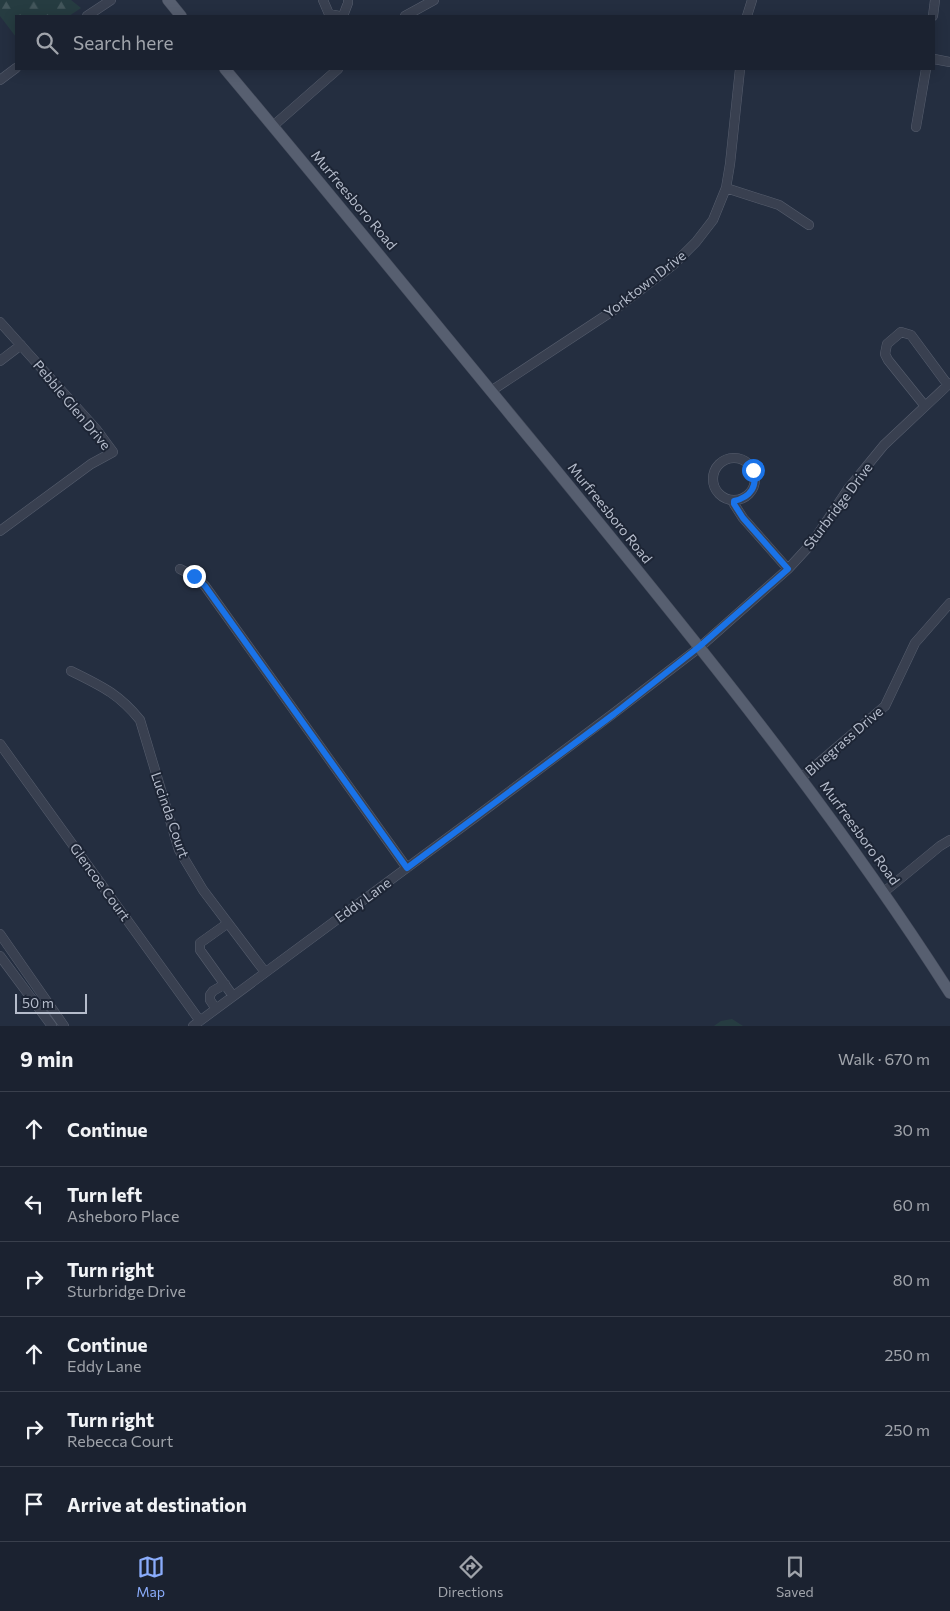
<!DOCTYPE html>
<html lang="en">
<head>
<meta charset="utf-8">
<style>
  :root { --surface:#1b2230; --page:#242a38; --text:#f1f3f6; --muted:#a0a4ab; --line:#393f4c; --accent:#8aacfb }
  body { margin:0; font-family:Commissioner,sans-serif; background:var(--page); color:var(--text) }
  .scale { position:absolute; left:15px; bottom:12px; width:72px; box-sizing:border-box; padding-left:5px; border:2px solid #b5bccb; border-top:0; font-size:14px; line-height:18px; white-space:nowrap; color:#b5bccb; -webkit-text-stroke:4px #1d2535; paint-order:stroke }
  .stop { position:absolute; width:15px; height:15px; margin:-11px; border:4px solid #1a73e8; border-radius:50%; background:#fff }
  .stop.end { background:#1a73e8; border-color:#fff; box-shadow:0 1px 5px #0008 }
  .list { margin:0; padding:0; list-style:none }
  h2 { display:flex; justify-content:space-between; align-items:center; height:65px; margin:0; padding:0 20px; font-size:21px }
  h2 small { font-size:16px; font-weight:400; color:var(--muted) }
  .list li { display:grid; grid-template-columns:32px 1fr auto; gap:15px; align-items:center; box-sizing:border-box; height:75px; padding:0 20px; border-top:1px solid var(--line) }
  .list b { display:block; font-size:19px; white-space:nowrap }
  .list p { margin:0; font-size:16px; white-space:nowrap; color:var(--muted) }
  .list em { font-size:16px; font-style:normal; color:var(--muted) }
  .icon { flex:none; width:28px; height:28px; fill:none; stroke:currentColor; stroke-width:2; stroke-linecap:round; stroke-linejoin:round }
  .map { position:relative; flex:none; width:950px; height:1026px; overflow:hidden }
  .search { position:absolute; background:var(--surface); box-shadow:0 2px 12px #0003; left:15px; right:15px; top:15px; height:55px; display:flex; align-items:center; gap:12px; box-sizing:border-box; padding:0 18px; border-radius:0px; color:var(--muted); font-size:19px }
  .sheet { height:515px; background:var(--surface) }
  nav { display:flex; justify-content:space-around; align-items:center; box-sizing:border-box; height:70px; border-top:1px solid var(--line); background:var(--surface); font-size:14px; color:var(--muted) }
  nav a { display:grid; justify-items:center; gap:2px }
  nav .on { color:var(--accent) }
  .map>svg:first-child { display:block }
</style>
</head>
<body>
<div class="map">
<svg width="950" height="1026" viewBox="0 0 950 1026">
  <defs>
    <pattern id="grass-tufts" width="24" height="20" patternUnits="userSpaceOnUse" patternTransform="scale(1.25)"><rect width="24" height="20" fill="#263c41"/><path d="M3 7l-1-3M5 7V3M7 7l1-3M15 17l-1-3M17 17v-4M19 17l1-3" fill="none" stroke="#43565b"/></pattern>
    <pattern id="forest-firs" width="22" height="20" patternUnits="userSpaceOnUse" patternTransform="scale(1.25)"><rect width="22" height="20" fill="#263c41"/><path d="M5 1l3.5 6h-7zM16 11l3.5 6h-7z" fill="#43565b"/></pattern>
  </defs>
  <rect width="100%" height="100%" fill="#242e40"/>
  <path fill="url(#grass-tufts)" d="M732,1019L743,1026H714L721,1021Z"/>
  <path fill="url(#forest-firs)" d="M0,0H71L81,8L69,16H16V37L0,16Z"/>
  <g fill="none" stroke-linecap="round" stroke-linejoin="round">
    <g stroke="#575e6e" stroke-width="10">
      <path id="minor" d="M323,0L329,14L339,16
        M87,16L111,0
        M343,16L348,3V0
        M405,16L434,0
        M747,16L752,0
        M933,16L935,0
        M934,59L950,62
        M0,80L16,68
        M273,126L338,69
        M916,127L926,69
        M726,188L779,205L809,225
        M0,322L96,429L113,452L91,464L0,531
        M0,361L21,345
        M491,391L617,308L673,265L696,242L713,220L726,188L730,164L740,69
        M925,406L888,360L885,354L887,344L901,332L911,335L948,385
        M713 479a21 21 0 1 1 42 0a21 21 0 1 1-42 0Z
        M735,501L734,504L743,518L788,569
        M180,569L194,576L205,586L407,868
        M71,671C101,686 118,693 140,720L179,850L203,890L265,972
        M0,744L200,1021
        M801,778L885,706L915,643L950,603
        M884,892L940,846L950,840
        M228,923L200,943V950L233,996
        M0,934L64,1026
        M0,956L52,1026
        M216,1009L210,1000V995L213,991L225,984
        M193,1026L477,816L614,713L700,647L788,569L812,543L848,489L884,445L950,383"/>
    </g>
    <g stroke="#424959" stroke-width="12">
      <path id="major" d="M168,0L181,16
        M225,69C330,194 433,321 537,447C682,624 827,800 950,993"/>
    </g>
    <use href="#minor" stroke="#394050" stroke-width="9"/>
    <use href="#major" stroke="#575f70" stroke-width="11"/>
  </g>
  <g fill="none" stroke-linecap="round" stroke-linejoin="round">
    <path stroke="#1a73e8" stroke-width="6" d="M194,576L205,586L407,868L614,714L700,646L788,569L743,518L734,504V501C751,497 758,486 753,470"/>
  </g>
  <g text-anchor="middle" stroke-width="4" stroke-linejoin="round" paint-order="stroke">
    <g font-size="14" fill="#b5bccb" stroke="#1d2535">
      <text transform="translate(354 200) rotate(50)" y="5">Murfreesboro Road</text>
      <text transform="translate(645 284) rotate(-38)" y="5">Yorktown Drive</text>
      <text transform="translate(72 405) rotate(50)" y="5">Pebble Glen Drive</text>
      <text transform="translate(838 506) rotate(-53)" y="5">Sturbridge Drive</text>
      <text transform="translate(610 513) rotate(51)" y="5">Murfreesboro Road</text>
      <text transform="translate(844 741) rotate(-41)" y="5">Bluegrass Drive</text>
      <text transform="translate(170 815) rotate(71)" y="5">Lucinda Court</text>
      <text transform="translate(860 833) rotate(54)" y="5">Murfreesboro Road</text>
      <text transform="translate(100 882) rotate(54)" y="5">Glencoe Court</text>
      <text transform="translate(363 900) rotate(-36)" y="5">Eddy Lane</text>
    </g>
  </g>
</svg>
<div class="scale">50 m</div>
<div class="stop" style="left:753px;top:470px"></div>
<div class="stop end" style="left:194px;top:576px"></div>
<div class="search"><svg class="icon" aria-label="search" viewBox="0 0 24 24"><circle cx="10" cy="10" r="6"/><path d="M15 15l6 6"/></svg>Search here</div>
</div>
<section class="sheet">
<h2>9 min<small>Walk · 670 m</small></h2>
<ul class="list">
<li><svg class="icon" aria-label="ahead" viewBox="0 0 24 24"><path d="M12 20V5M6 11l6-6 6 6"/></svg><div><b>Continue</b></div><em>30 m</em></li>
<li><svg class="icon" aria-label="left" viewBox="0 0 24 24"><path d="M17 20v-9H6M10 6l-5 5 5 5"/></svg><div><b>Turn left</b><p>Asheboro Place</p></div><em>60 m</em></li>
<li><svg class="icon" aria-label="right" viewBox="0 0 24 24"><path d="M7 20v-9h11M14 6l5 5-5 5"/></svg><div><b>Turn right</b><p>Sturbridge Drive</p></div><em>80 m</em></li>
<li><svg class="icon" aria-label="ahead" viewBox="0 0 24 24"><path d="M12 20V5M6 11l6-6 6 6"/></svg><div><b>Continue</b><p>Eddy Lane</p></div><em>250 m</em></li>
<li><svg class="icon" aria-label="right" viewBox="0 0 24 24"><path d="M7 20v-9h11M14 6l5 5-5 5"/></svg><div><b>Turn right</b><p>Rebecca Court</p></div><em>250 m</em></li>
<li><svg class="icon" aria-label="arrive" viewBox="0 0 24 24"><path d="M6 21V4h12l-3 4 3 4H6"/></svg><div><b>Arrive at destination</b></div></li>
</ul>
</section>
<nav>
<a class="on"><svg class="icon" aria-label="map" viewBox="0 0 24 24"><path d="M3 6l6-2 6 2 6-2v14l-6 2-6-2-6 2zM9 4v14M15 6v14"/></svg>Map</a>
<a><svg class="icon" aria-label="directions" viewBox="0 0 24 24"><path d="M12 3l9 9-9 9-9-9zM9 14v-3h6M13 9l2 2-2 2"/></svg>Directions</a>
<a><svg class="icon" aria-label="saved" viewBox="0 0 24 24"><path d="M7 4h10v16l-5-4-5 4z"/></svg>Saved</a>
</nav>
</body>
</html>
